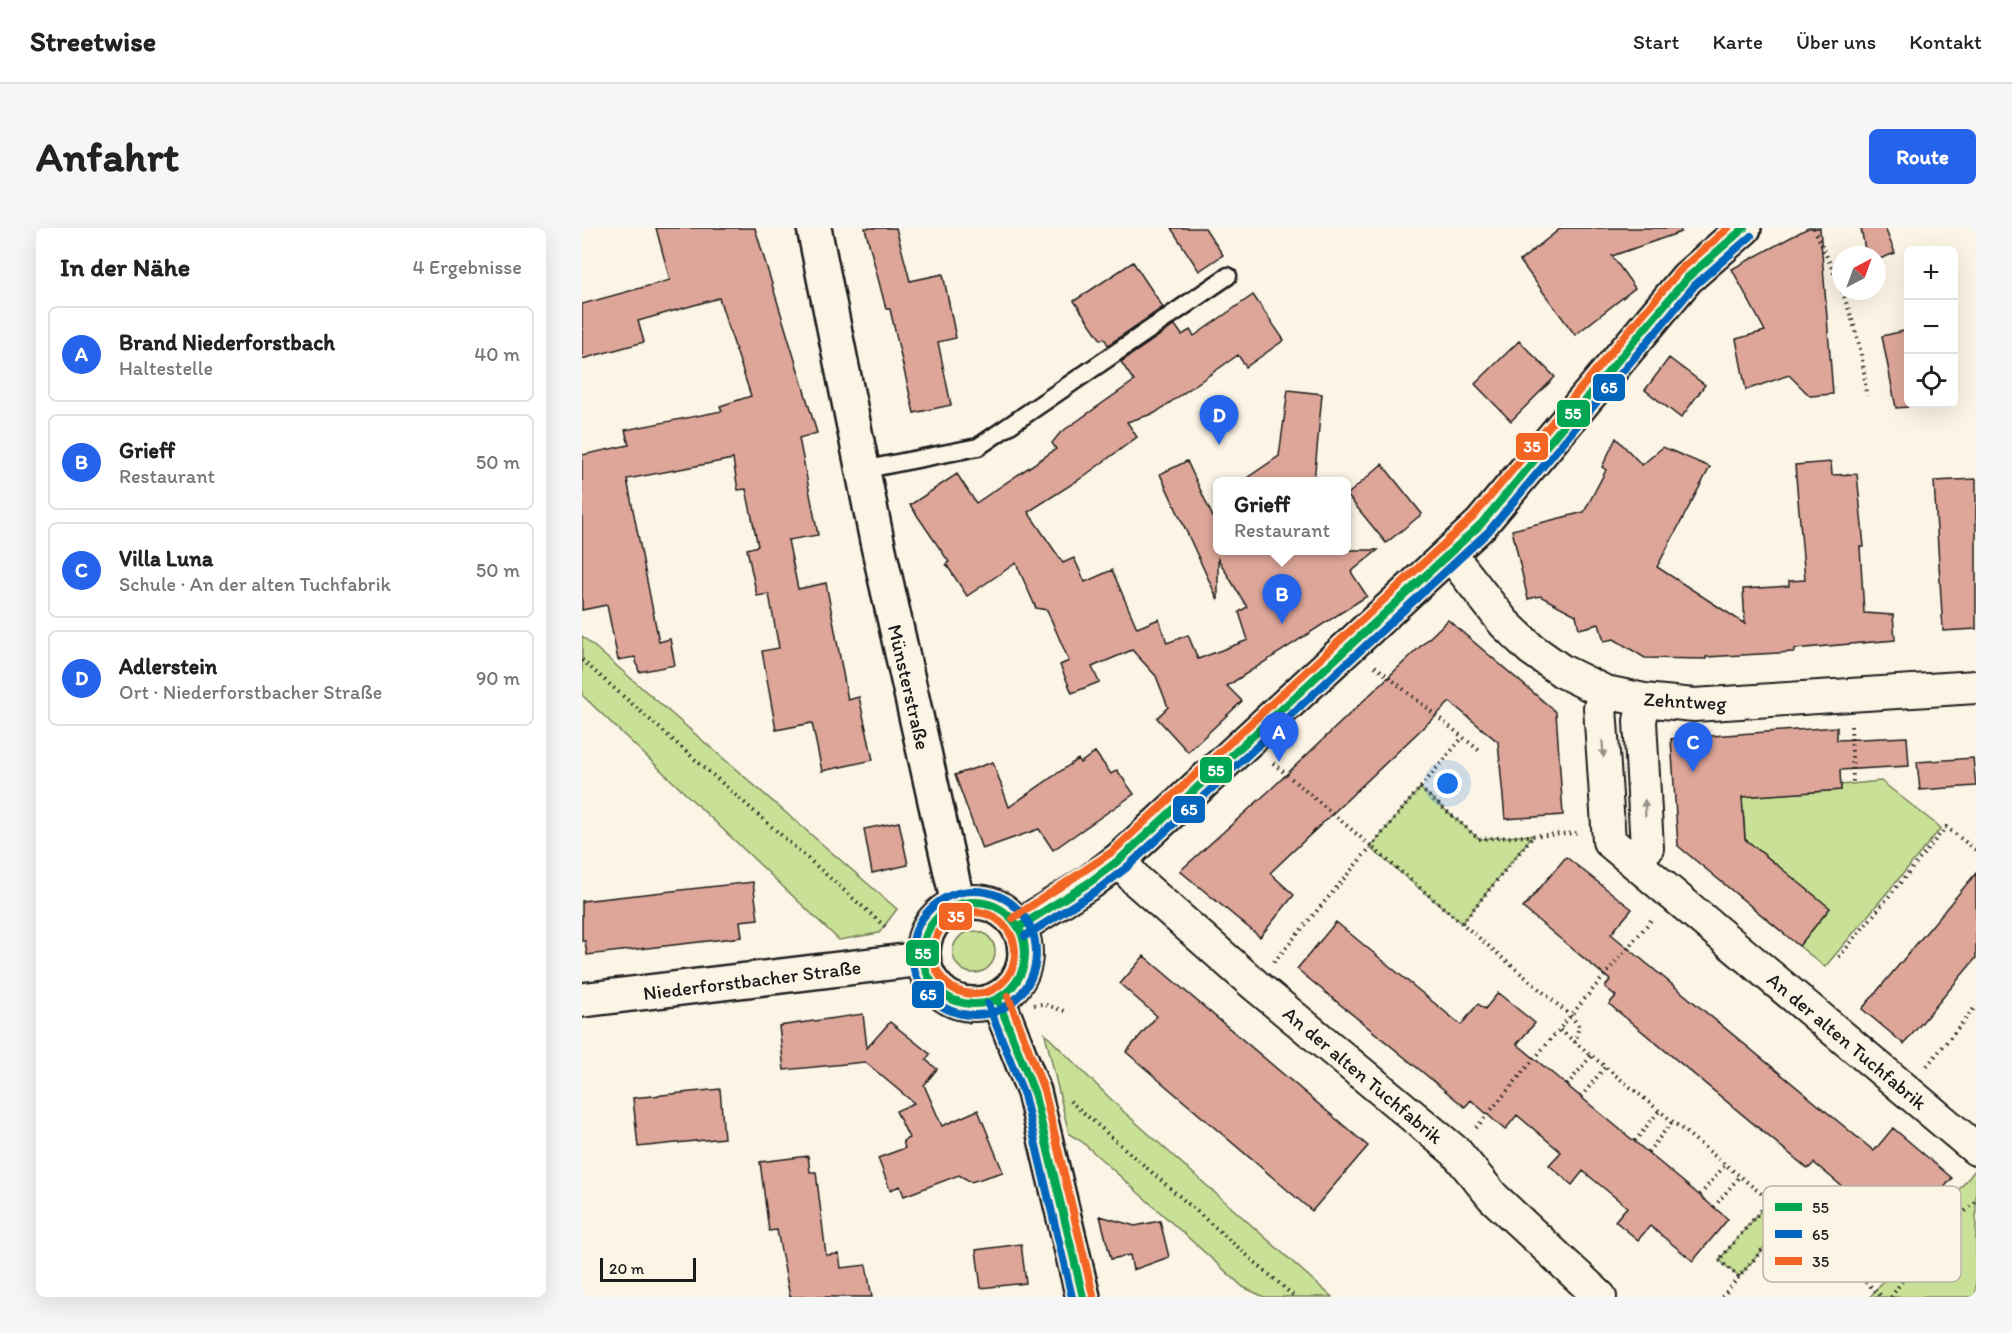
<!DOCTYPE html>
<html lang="de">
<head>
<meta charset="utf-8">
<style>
  :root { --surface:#fff; --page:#f6f6f6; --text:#222; --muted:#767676; --line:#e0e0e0; --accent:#2563eb }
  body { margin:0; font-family:Itim,sans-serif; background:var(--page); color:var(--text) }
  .controls { position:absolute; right:18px; top:18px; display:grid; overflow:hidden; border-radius:9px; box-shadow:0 6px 24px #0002 }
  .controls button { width:54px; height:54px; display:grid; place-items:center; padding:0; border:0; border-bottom:2px solid var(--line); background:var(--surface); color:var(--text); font:30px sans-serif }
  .compass { position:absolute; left:1250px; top:18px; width:54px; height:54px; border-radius:50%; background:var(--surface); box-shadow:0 6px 24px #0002; rotate:41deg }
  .scale { position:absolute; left:18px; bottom:15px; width:96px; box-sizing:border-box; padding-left:6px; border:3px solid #1c1c1c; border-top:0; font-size:16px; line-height:21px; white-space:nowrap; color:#1c1c1c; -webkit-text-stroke:4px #fcf5e5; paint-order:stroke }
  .you { position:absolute; left:866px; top:556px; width:21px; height:21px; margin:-15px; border:4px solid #fff; border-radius:50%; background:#1a73e8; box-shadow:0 0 0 9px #1a73e833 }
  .badge { display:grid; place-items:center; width:39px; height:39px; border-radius:50%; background:var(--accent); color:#fff; font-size:20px; font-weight:700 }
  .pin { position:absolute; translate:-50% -50px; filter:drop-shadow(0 2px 3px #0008) }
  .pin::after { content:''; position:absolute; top:32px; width:21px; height:18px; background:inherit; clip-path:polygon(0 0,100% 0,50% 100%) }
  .popup { position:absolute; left:631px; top:249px; width:138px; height:78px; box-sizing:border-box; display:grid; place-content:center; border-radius:9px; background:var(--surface); filter:drop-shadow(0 2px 4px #0005); font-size:20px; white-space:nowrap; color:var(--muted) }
  .popup b { font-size:22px; color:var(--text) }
  .popup::after { content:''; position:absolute; left:50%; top:100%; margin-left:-12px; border:12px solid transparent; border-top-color:var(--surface) }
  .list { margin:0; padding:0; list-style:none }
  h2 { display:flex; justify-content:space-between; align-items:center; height:78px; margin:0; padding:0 24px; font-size:26px }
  h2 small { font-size:20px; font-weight:400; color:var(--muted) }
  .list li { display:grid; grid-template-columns:39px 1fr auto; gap:18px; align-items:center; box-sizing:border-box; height:96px; margin:0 12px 12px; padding:0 12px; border:2px solid var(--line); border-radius:9px }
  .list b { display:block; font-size:22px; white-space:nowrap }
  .list p { margin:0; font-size:20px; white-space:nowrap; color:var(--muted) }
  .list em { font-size:20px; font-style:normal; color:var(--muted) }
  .icon { flex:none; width:33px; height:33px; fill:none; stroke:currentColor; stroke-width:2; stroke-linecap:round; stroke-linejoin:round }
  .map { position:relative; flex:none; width:1394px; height:1069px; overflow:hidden; border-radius:9px }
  header { display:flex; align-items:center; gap:36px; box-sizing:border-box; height:84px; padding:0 30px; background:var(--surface); border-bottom:2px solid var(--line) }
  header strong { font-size:28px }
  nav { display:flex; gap:33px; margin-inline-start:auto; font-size:21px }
  .intro { display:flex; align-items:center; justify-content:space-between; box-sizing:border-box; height:144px; padding:0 36px }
  h1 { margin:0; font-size:42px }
  .button { padding:15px 27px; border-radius:9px; background:var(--accent); color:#fff; font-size:21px; font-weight:700 }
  main { display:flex; gap:36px; padding:0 36px }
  aside { flex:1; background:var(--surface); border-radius:9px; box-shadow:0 6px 24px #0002 }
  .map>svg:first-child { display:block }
</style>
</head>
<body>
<header>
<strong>Streetwise</strong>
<nav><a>Start</a><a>Karte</a><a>Über uns</a><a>Kontakt</a></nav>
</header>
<div class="intro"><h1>Anfahrt</h1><a class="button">Route</a></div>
<main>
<aside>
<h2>In der Nähe<small>4 Ergebnisse</small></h2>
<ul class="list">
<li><span class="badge">A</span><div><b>Brand Niederforstbach</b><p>Haltestelle</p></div><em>40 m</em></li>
<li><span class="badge">B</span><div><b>Grieff</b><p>Restaurant</p></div><em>50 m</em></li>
<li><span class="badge">C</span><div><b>Villa Luna</b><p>Schule · An der alten Tuchfabrik</p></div><em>50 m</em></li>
<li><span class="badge">D</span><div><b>Adlerstein</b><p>Ort · Niederforstbacher Straße</p></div><em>90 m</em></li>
</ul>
</aside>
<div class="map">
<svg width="1394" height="1069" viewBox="0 0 1394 1069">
  <rect width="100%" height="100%" fill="#fcf5e5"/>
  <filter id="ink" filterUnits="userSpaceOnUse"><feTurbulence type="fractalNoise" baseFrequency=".0167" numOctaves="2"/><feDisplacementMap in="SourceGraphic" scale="12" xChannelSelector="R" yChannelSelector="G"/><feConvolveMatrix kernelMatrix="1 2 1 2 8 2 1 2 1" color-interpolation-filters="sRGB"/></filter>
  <g filter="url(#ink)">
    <path fill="#c9e196" stroke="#727e59" stroke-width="1.5" d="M0,408L315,681L297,705L257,712L0,467Z
      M1299,553L1359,600L1243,739L1217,718L1248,680L1163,611L1162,590L1147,592L1149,569L1259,562V557Z
      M838,560L897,611L951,607L880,695L788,620Z
      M371 724a21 21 0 1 1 42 0a21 21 0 1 1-42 0Z
      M463,806L541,883L750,1069H682L661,1059L499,913L487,906Z
      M1394,941V1069H1288Z
      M1187,973L1231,1008L1215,1028L1191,1009L1157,1049L1137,1032Z"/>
    <path fill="#dea699" stroke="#1c1c1c" stroke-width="1.5" d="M74,0H173L235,205L217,210L236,307L206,312L216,361L244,355L266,472L277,469L291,532L240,543L230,495L194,502L180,423L197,420L187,366L175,368L165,321L176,318L164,261L156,262L151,231L45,251L77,414L88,411L93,437L57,444L53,429L36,432L25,377L0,382V227L47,217L43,202L140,183L138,178L169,168L137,70L56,93L62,114L0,131V76L88,52Z
      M283,0H314L328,53L361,46L374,110L356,114L369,177L332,185L308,81H304Z
      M589,0H623L641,27L617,43Z
      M979,0H1098L1099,4L1030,28L1053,60L993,107L938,33Z
      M1226,0H1238L1251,166L1228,168L1207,147L1164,162L1154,111L1183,103L1150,41Z
      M1279,0H1303L1313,25L1295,32V27H1284Z
      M551,34L581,79L526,117L522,110L519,112L492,73Z
      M671,67L702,112L664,139L656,127L573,185L545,194L555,209L498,251L446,284L481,335L492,330L503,354L530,342L555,400L577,391L585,415L606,407L616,431L666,412L657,384L665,379L636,331V372L578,246L605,233L636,300V322H796L769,344L785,368L645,458L660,473L606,524L575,490L586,479L574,448L550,422L510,439L517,454L490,465L478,437L487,433L465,382L454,380L434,335L385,368L364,336L367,334L328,277L375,246L394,275L474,221L470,215L478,205L552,153L539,134L593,97L600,107L608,102L612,108Z
      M1326,102V179L1314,180L1300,108Z
      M937,113L973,149L929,193L893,156Z
      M1087,130L1123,157L1099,190L1063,162Z
      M706,162L740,166L732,254H659L697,228Z
      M1034,210L1060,237L1081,219L1128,239L1075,339L1163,396L1161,361L1207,358V353L1223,352L1213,237L1249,234L1250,247L1275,246L1282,319H1278L1282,385L1311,387L1313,412L1212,421V424L1124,429V431L1063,430L1032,411L1022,413L1017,396L997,401L994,387L958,368L946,371L930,302L1002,284L1024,242L1020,239Z
      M800,236L840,286L804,315L765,267Z
      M1394,251V401L1361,403L1352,253Z
      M866,392L974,484L981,587L923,591L916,514L868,474L688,645L712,667L678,709L598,643L687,563Z
      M1255,499V512L1325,509L1327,538L1258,542L1259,562L1160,569L1163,611L1248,680L1217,718L1096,618L1089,511Z
      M513,524L529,546L535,542L552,566L471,622L457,601L400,621L373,547L411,534L427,579L496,531L498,535Z
      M1391,530L1394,558L1338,562L1335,534Z
      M317,594L326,637L290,645L282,601Z
      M984,629L1050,681L1029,706L1292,923L1311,900L1370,950L1321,1009L1232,935L1226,941L1027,776L1034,768L1023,759L1028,752L941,680Z
      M1394,645V730L1322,816L1280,781Z
      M171,654L176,691L158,693L160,709L5,727L3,713H0V673Z
      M754,694L879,797L896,776L903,781L916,765L953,795L935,816L1146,991L1111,1033L1068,998L1056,1012L1033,993L1045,979L1001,943L990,957L967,937L979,924L935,887L923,902L889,872L883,879L715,741Z
      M562,728L786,918L730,983L544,824L575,788L538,756Z
      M281,786L285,820L308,794L348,826L344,832L355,841L342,857L360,898L396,882L421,944L389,954L377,947L322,968L318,958L308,962L296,930L323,920L321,913L327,910L314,883L332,875L283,834L202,842L197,798Z
      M138,861L142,910L56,919L51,870Z
      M226,928L228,944H234L244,1027L257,1026L259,1040L284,1037L290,1069H208L195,1002L187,1003L178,934Z
      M518,988L553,998L578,993L587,1029L551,1042L548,1027L529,1031Z
      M439,1016L444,1055L399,1060L394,1022Z"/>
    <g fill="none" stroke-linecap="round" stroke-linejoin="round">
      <g stroke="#1c1c1c" stroke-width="21">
        <path id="service" d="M280,242L396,219L646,48"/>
      </g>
      <g stroke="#1c1c1c" stroke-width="36">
        <path id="minor" d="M868,326L922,395L949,421L980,443L1023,464L1062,472L1112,477L1394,459
          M1023,464L1018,479L1027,613L1394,921
          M537,632L555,653L673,757L874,924L911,969L1018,1069
          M1053,634L1065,620L1058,493L1062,472"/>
      </g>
      <g stroke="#1c1c1c" stroke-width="38">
        <path id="tertiary" d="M232,0L295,313L376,676
          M341 725a51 51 0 1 1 102 0a51 51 0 1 1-102 0Z
          M437,699L508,654L537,632L899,296L1105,50L1162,0
          M0,772L340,731
          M416,772L452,864L501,1069"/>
      </g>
      <path stroke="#1c1c1c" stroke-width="4" stroke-dasharray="1.5 4.5" stroke-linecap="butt" d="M1232,0L1259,61
        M1260,63C1274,101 1282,127 1284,168
        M0,432L306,701
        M793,438L899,524
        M1269,498L1271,555
        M691,535L989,788L997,798L993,815
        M838,560L897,611L996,605
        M880,695L951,608
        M1257,729L1364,599L1394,622
        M692,734L881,509
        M336,764L356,783L391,795
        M452,777L461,776L483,783
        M978,802L1208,989L1301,1069
        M1345,838L1394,778
        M985,857L1009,828
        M999,869L1023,839
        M488,873L713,1069
        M894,900L1071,690
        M1053,913L1077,883
        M1066,924L1090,894
        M1118,967L1143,937
        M1132,979L1157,949
        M1191,1009L1208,989
        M1157,1049L1137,1032L1187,973
        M1140,1069L1191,1009L1215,1028L1231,1008
        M1309,1069L1339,1025L1394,973"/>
      <use href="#service" stroke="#fcf5e5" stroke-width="16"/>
      <use href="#minor" stroke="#fcf5e5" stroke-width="32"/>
      <use href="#tertiary" stroke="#fcf5e5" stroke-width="33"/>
      <g stroke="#fcf5e5" stroke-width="12">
        <path id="bus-1" d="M341 725a51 51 0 1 1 102 0a51 51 0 1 1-102 0Z
          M437,699L508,654L537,632L899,296L1105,50L1162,0
          M416,772L452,864L501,1069"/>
      </g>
      <g stroke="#fcf5e5" stroke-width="12">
        <path id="bus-2" d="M330 725a62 62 0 1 1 124 0a62 62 0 1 1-124 0Z
          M443,708L514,663L544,640L906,304L1113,57L1169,8
          M406,776L442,867L490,1069"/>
      </g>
      <g stroke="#fcf5e5" stroke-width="12">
        <path id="bus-3" d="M351 725a41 41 0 1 1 82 0a41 41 0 1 1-82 0Z
          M431,690L530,624L891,289L1097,43L1146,0
          M426,768L462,862L511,1067"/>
      </g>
      <use href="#bus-1" stroke="#00a651" stroke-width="8"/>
      <use href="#bus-2" stroke="#0065bd" stroke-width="8"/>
      <use href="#bus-3" stroke="#f26522" stroke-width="8"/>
    </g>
    <defs><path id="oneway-solid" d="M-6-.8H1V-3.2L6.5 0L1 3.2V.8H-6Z" transform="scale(1.5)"/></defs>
    <g fill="#97938b">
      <use href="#oneway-solid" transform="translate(1021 521) rotate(86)"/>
      <use href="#oneway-solid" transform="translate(1063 580) rotate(-93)"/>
    </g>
  </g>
  <g text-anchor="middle" stroke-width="6" stroke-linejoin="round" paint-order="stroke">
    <g font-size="20" fill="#1c1c1c" stroke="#fcf5e5">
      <text transform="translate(327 459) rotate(77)" y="7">Münsterstraße</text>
      <text transform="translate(1103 473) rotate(3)" y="7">Zehntweg</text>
      <text transform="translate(170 752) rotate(-7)" y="7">Niederforstbacher Straße</text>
      <text transform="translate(1265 813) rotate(40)" y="7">An der alten Tuchfabrik</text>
      <text transform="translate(781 847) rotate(40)" y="7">An der alten Tuchfabrik</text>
    </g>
  </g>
  <rect x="1181" y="958" width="198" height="96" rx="9" fill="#fcf5e5" stroke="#b9b4a9" stroke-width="1.5"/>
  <rect x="1193" y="975" width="27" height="8" fill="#00a651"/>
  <rect x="1193" y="1002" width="27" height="8" fill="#0065bd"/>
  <rect x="1193" y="1029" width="27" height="8" fill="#f26522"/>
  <g font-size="16" fill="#1c1c1c">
    <text x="1230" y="985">55</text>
    <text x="1230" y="1012">65</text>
    <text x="1230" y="1039">35</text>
  </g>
  <g stroke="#fcf5e5" stroke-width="2">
    <rect x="1010" y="145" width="34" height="29" rx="6" fill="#0065bd"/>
    <rect x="974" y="171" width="35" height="29" rx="6" fill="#00a651"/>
    <rect x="933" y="204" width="34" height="29" rx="6" fill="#f26522"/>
    <rect x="617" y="528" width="34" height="28" rx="6" fill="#00a651"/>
    <rect x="590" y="567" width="34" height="29" rx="6" fill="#0065bd"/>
    <rect x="356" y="674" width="35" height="29" rx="6" fill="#f26522"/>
    <rect x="323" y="711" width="35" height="28" rx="6" fill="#00a651"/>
    <rect x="329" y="752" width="34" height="29" rx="6" fill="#0065bd"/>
  </g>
  <g font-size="16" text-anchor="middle" font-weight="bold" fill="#fff">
    <text x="1027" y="165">65</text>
    <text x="991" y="191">55</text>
    <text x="950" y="224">35</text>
    <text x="634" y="548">55</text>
    <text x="607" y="587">65</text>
    <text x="374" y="694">35</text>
    <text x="341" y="731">55</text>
    <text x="346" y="772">65</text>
  </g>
</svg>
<div class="controls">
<button>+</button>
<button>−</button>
<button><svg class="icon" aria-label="locate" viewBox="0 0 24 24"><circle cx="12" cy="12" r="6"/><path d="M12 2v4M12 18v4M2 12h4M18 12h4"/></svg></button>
</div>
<svg class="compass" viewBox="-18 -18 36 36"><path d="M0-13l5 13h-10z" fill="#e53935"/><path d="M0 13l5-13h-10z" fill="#767676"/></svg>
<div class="scale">20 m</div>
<div class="you"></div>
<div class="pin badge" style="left:697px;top:534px">A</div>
<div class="pin badge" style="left:700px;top:396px">B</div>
<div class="popup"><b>Grieff</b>Restaurant</div>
<div class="pin badge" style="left:1111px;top:544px">C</div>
<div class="pin badge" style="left:637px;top:217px">D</div>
</div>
</main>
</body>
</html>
